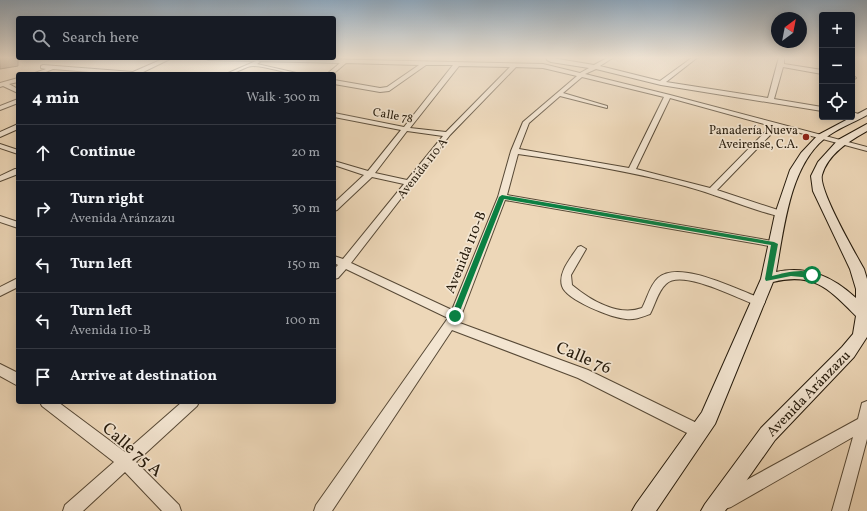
<!DOCTYPE html>
<html lang="en">
<head>
<meta charset="utf-8">
<style>
  :root { --surface:#171b24; --page:#20242c; --text:#f1f3f6; --muted:#9ea1a6; --line:#363941 }
  body { margin:0; font-family:Vollkorn,serif; background:var(--page); color:var(--text) }
  .controls { position:absolute; right:12px; top:12px; display:grid; overflow:hidden; border-radius:4px; box-shadow:0 2px 10px #0003 }
  .controls button { width:36px; height:36px; display:grid; place-items:center; padding:0; border:0; border-bottom:1px solid var(--line); background:var(--surface); color:var(--text); font:20px sans-serif }
  .compass { position:absolute; left:771px; top:12px; width:36px; height:36px; border-radius:50%; background:var(--surface); box-shadow:0 2px 10px #0003; rotate:32deg }
  .stop { position:absolute; width:12px; height:12px; margin:-9px; border:3px solid #0b8043; border-radius:50%; background:#fff }
  .stop.end { background:#0b8043; border-color:#fff; box-shadow:0 1px 4px #0008 }
  .list { margin:0; padding:0; list-style:none }
  h2 { display:flex; justify-content:space-between; align-items:center; height:52px; margin:0; padding:0 16px; font-size:17px }
  h2 small { font-size:13px; font-weight:400; color:var(--muted) }
  .list li { display:grid; grid-template-columns:26px 1fr auto; gap:12px; align-items:center; box-sizing:border-box; height:56px; padding:0 16px; border-top:1px solid var(--line) }
  .list b { display:block; font-size:15px; white-space:nowrap }
  .list p { margin:0; font-size:13px; white-space:nowrap; color:var(--muted) }
  .list em { font-size:13px; font-style:normal; color:var(--muted) }
  .icon { flex:none; width:22px; height:22px; fill:none; stroke:currentColor; stroke-width:2; stroke-linecap:round; stroke-linejoin:round }
  .map { position:relative; flex:none; width:867px; height:511px; overflow:hidden }
  .search { position:absolute; background:var(--surface); box-shadow:0 2px 10px #0003; left:16px; top:16px; width:320px; height:44px; display:flex; align-items:center; gap:10px; box-sizing:border-box; padding:0 14px; border-radius:4px; color:var(--muted); font-size:15px }
  .panel { position:absolute; background:var(--surface); box-shadow:0 2px 10px #0003; left:16px; top:72px; width:320px; height:332px; border-radius:4px }
  .map>svg:first-child { display:block }
</style>
</head>
<body>
<div class="map">
<svg width="867" height="511" viewBox="0 0 867 511">
  <rect width="100%" height="100%" fill="#edd7b8"/>
  <filter id="stains"><feTurbulence type="fractalNoise" baseFrequency=".005" numOctaves="4"/><feColorMatrix values="0 0 0 0 .2 0 0 0 0 .09 0 0 0 0 .02 0 0 0 .5 -.17"/></filter>
  <radialGradient id="worn" r=".72"><stop offset=".6" stop-color="#630" stop-opacity="0"/><stop offset="1" stop-color="#630" stop-opacity=".3"/></radialGradient>
  <path fill="#8d7c65" stroke="#251a0b" d="M0,57H18V66L0,69Z"/>
  <g fill="none" stroke-linecap="round" stroke-linejoin="round">
    <g stroke="#574936" stroke-width="2">
      <path id="minor" d="M546,57L594,65L609,57H614L600,66L660,81L693,57H698L666,82L768,98L779,57H784V64L822,70V74L783,67L774,99L822,107V111L661,85L596,69L585,74L670,95L867,147V151L778,127L717,190L784,212L785,214L784,216L781,217C749,209 718,195 685,186C630,171 574,162 518,154L507,195L778,242L780,244L778,246L775,247L505,200L461,316L457,322L588,370L705,427L707,432L705,437L700,439L695,437L578,378L452,330L332,511H314L316,505L448,318L346,269L338,278L334,279V269L338,265L334,263V256L343,259L404,184L372,177L337,210L334,211V203L364,175L334,165V161L368,171L401,130L334,117V113L404,127L453,65H426L389,91L380,92L334,84V80L380,88L387,87L419,65L346,63L333,74H327L340,63L258,61L260,62L257,64L301,74C284,74 268,66 253,66C245,66 237,74 226,74L256,61L208,60L205,58H274L543,64L580,73L589,68L551,62L547,60ZM459,66L510,67L446,132L410,128ZM516,67L543,68L577,76L523,122L511,151L498,197L452,310L351,263L450,135ZM582,77L664,97L629,168L519,149L529,123L560,96L607,108V106L563,93ZM670,98L771,126L710,188L636,169ZM407,131L443,136L407,180L375,173Z
        M165,58H172L139,74H114L53,69L41,74H32L46,69L41,68V66L43,65L133,72Z
        M852,76L855,77L856,78L852,80Z
        M18,78V82L9,84L18,89V93L3,86L0,87V83Z
        M18,99V103L0,110V106Z
        M852,112L862,115L863,116L860,118L852,116Z
        M18,124V129L0,137V132Z
        M0,144L18,150V154L0,148Z
        M15,169H18V174L0,181V176Z
        M0,216L18,222V228L0,222Z
        M581,246L586,249L571,275L572,285C590,300 618,317 642,308C647,299 650,285 658,278C680,259 739,291 763,299L765,302L763,305L759,306C740,300 682,268 666,284C658,291 655,305 650,314C642,317 635,320 626,319C612,318 566,300 562,286C558,272 571,258 578,247Z
        M18,278V287L0,296V287Z
        M0,364L18,373V386L0,376Z
        M867,401V439L848,511H832L853,437L731,507L725,509L719,507L717,501L719,495L858,419L862,403Z
        M40,402H58L125,452L182,402H199L197,406L136,462L179,505L181,511H162L125,472L83,511H63L65,505L114,462L42,406Z"/>
    </g>
    <g stroke="#251a0b" stroke-width="2">
      <path id="secondary" d="M867,109V115C853,123 836,129 824,139C789,168 784,230 776,272C808,265 833,277 856,298V289L850,269L813,191L811,176L818,162L838,140L867,124V131C849,141 828,154 822,175C818,189 855,253 864,269L867,279V337L865,340L854,357L775,440L725,511H701L705,504L761,428L842,347L853,334L856,316C829,289 814,272 773,282L715,424L656,511H632L636,504L702,412L761,279L775,214L790,170L801,153L818,135Z"/>
    </g>
    <use href="#minor" fill="#f3e5d1" fill-rule="evenodd"/>
    <use href="#secondary" fill="#f3e5d1" fill-rule="evenodd"/>
  </g>
  <linearGradient id="sky" x2="0" y2="1"><stop stop-color="#8fa8bd"/><stop offset="0.45" stop-color="#f7eddf"/><stop offset="1" stop-color="#f7eddf" stop-opacity="0"/></linearGradient>
  <rect width="867" height="128" fill="url(#sky)"/>
  <path fill="#0b8043" d="M502,195L774,242L778,244L772,276C784,273 806,267 815,275L812,278L791,276L766,281L765,279L771,245L504,199L458,316L457,318H452L451,316L499,197Z"/>
  <circle fill="#8f2418" stroke="#f3e5d1" stroke-width="1.5" cx="806" cy="137" r="4"/>
  <g text-anchor="middle" stroke-width="3.5" stroke-linejoin="round" paint-order="stroke">
    <g font-size="12" fill="#251a0b" stroke="#f3e5d1">
      <text transform="translate(393 115) rotate(10)" y="4">Calle 78</text>
      <text transform="translate(422 168) rotate(-52)" y="4">Avenida 110 A</text>
    </g>
    <g font-size="12" fill="#251a0b" stroke="#f3e5d1" text-anchor="end">
      <text x="798" y="134">Panadería Nueva<tspan x="798" dy="14">Aveirense, C.A.</tspan></text>
    </g>
    <g font-size="14" fill="#251a0b" stroke="#f3e5d1">
      <text transform="translate(465 252) rotate(-68)" y="5">Avenida 110-B</text>
      <text transform="translate(808 393) rotate(-46)" y="5">Avenida Aránzazu</text>
    </g>
    <g font-size="17" fill="#251a0b" stroke="#f3e5d1">
      <text transform="translate(584 357) rotate(23)" y="6">Calle 76</text>
      <text transform="translate(133 449) rotate(41)" y="6">Calle 75 A</text>
    </g>
  </g>
  <rect width="100%" height="100%" filter="url(#stains)"/>
  <rect width="100%" height="100%" fill="url(#worn)"/>
</svg>
<div class="controls">
<button>+</button>
<button>−</button>
<button><svg class="icon" aria-label="locate" viewBox="0 0 24 24"><circle cx="12" cy="12" r="6"/><path d="M12 2v4M12 18v4M2 12h4M18 12h4"/></svg></button>
</div>
<svg class="compass" viewBox="-18 -18 36 36"><path d="M0-13l5 13h-10z" fill="#e53935"/><path d="M0 13l5-13h-10z" fill="#9ea1a6"/></svg>
<div class="stop" style="left:812px;top:275px"></div>
<div class="stop end" style="left:455px;top:316px"></div>
<div class="search"><svg class="icon" aria-label="search" viewBox="0 0 24 24"><circle cx="10" cy="10" r="6"/><path d="M15 15l6 6"/></svg>Search here</div>
<section class="panel">
<h2>4 min<small>Walk · 300 m</small></h2>
<ul class="list">
<li><svg class="icon" aria-label="ahead" viewBox="0 0 24 24"><path d="M12 20V5M6 11l6-6 6 6"/></svg><div><b>Continue</b></div><em>20 m</em></li>
<li><svg class="icon" aria-label="right" viewBox="0 0 24 24"><path d="M7 20v-9h11M14 6l5 5-5 5"/></svg><div><b>Turn right</b><p>Avenida Aránzazu</p></div><em>30 m</em></li>
<li><svg class="icon" aria-label="left" viewBox="0 0 24 24"><path d="M17 20v-9H6M10 6l-5 5 5 5"/></svg><div><b>Turn left</b></div><em>150 m</em></li>
<li><svg class="icon" aria-label="left" viewBox="0 0 24 24"><path d="M17 20v-9H6M10 6l-5 5 5 5"/></svg><div><b>Turn left</b><p>Avenida 110-B</p></div><em>100 m</em></li>
<li><svg class="icon" aria-label="arrive" viewBox="0 0 24 24"><path d="M6 21V4h12l-3 4 3 4H6"/></svg><div><b>Arrive at destination</b></div></li>
</ul>
</section>
</div>
</body>
</html>
